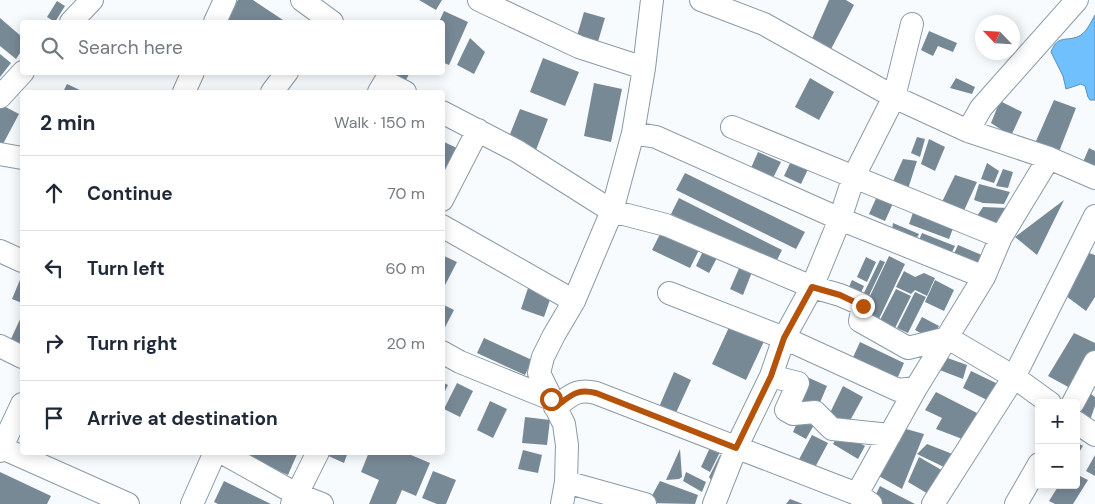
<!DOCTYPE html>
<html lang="en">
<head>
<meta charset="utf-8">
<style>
  :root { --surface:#fff; --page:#f2f2f3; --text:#1f2937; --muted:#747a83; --line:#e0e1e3 }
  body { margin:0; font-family:"DM Sans",sans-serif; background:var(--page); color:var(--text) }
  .controls { position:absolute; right:15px; bottom:15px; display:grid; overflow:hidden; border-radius:5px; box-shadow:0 2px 12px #0003 }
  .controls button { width:45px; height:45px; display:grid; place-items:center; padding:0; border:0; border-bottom:1px solid var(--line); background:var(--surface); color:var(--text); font:25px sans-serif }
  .compass { position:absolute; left:975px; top:15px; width:45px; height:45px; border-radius:50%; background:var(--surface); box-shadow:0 2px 12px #0003; rotate:295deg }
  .stop { position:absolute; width:15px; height:15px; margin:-11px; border:4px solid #b45309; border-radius:50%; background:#fff }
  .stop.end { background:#b45309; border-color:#fff; box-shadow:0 1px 5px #0008 }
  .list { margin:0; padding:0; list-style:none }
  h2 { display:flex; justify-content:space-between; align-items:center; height:65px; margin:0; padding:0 20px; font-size:21px }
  h2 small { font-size:16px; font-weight:400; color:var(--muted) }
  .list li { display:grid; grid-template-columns:32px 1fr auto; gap:15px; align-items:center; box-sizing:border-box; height:75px; padding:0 20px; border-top:1px solid var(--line) }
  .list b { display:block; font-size:19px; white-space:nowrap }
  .list em { font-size:16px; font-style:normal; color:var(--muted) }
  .icon { flex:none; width:28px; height:28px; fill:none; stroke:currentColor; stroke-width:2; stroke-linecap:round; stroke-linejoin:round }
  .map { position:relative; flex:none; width:1095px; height:504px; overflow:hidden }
  .search { position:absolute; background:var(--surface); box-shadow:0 2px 12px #0003; left:20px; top:20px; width:425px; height:55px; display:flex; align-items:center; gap:12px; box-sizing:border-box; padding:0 18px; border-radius:5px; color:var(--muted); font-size:19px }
  .panel { position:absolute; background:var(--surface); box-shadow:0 2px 12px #0003; left:20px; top:90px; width:425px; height:365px; border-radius:5px }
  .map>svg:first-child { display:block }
</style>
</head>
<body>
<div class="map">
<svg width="1095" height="504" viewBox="0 0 1095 504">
  <rect width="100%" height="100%" fill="#f8fbfe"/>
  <path fill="#70c0fe" stroke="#5690bd" d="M1095,15V100H1090L1088,97L1085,86L1081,84L1066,89L1063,76L1051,52C1058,33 1068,43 1081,35C1087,31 1091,22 1095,15Z"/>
  <path fill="#788996" d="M238,0H253L286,22H227L224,20Z
    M419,0H442L436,10Z
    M829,0H846L854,5L830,51L811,41Z
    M57,1L65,6L55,22L47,17Z
    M444,11L468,22L449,65L442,62V22H439Z
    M584,12L605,18L597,45L576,39Z
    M0,18L22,37V50L16,59L0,46Z
    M929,31L957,43L953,52L938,46L933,56L921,50Z
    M470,38L485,52L474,74L457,65Z
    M0,54L11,63L0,77Z
    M543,58L579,72L565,106L530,92Z
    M389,72H410L406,80Z
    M810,78L834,92L819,120L795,107Z
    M956,78L975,87L972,94L950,88Z
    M594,83L622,89L611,142L584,136Z
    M67,84L84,92H63Z
    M1054,100L1076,108L1057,157L1033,148Z
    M1000,101L1022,112L1011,136L991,123Z
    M0,104L19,114L3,144L0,142Z
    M520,109L548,119L536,150L508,139Z
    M917,137L925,139L920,157L911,153Z
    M929,139L945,147L935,171L921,164Z
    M442,141L461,150L442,190Z
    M1089,148L1095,151V176L1080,169Z
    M758,152L781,162L773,178L751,168Z
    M792,159L809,167L801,184L784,176Z
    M903,159L917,161L907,192L890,188Z
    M987,163L999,171L994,183L981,179Z
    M1003,169L1013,172L1008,188L996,186Z
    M685,173L805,232L796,249L676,190Z
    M955,175L977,182L962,215L940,206Z
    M979,184L1010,192L1004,204L983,203L974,200Z
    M878,194L894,201L885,221L869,214Z
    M679,198L782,250L774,266L671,214Z
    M1064,200L1037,255L1015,237Z
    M915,207L955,223L949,239L909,224Z
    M983,207L1008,208L1000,229L975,219Z
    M893,223L919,234L913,245L891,237Z
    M662,230L700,248L690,268L652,250Z
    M922,233L955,246L948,260L916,247Z
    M958,245L989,258L983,274L951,260Z
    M704,249L718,256L709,273L696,266Z
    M1086,252L1095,255V297L1086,311L1062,293Z
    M442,255L457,262L442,291Z
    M889,256L905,264L878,321L862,313Z
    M866,257L876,262L867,282L857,277Z
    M880,260L885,262L865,304L860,301Z
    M740,266L752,272L743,295L730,289Z
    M904,271L915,277L924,273L935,278L927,296L915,290L911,294L896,287Z
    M22,275V303L12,299Z
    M852,280L864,286L857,301L845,296Z
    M935,280L954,290L944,311L925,302Z
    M528,288L551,297L544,317L521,309Z
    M896,289L911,296L895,328L880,320Z
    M915,292L926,297L908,333L897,328Z
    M442,304L454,310L442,333Z
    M22,315V347L10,341Z
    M922,317L939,326L932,339L915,330Z
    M731,323L765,339L746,380L712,364Z
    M1074,333L1095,343V357L1072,389L1048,376Z
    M484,338L532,360L525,375L477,353Z
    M860,342L904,363L894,386L850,364Z
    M942,356L967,365L963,379L937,369Z
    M971,371L998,384L989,401L963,388Z
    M674,372L691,380L675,415L659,407Z
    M807,377L827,386L819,405L793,406Z
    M442,382L448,385L442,397Z
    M457,383L473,391L460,417L444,409Z
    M843,386L863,397L847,426L828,417Z
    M1087,391L1095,397V406L1089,423L1078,414Z
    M936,392L977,413L965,440L936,429L942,418L925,410Z
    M490,401L507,409L493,438L477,430Z
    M800,416L815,423L806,439L793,432Z
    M525,417L550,420L547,445L522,443Z
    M899,427L924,434L902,489L877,475Z
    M840,432L865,446L858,459L833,444Z
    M812,435L828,443L812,473L796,465Z
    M713,441L723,446L710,472L701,467Z
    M1076,442L1083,446L1076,457Z
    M927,444L955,455L946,468L917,454Z
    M680,449L682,477L679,479L666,480Z
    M523,450L542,455L538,473L518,469Z
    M248,452H298L288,475L246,457Z
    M325,452H348L344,463L324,454Z
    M369,452H404L430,463L416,496L402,490L396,504H369L379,480L361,472Z
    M730,453L715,486L709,477L720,455Z
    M1095,455V476L1086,471Z
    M919,457L945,472L930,495L908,482Z
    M433,471L456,480L446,504H437L422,498Z
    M0,472L51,496L47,504H0Z
    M686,472L706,482L702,492L683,481Z
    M1076,474L1088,480L1073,504H1055L1049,501L1059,485H1076Z
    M224,481L271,504H218L214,502Z
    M660,481L698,495L695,504L648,503Z
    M880,486L915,504H876L872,502Z
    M790,499L803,504H786Z"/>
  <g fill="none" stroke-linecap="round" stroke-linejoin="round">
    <g stroke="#8a9aa8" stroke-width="24">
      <path id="minor" d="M302,0L332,22
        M479,0L579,47L644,68
        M701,0L764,24L894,97L968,131L1049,158L1095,178
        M71,22L92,0
        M215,22L225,0
        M184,92L193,72
        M272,92L287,72
        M379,92L385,82L405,92
        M0,97L23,72
        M442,112L517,151L612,211L666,225L812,287L840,295L863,305L860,321L908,348L948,338L1014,377L1050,403
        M732,127L1001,237
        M968,131L981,108L1077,0
        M633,133L656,137L840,219L984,277
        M0,154L22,158
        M442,200L478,130
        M442,226L574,301
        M0,251L22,261
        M669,293L784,338L898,390L916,388
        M0,346L22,357
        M442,352L460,362L551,399
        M771,376L798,383L786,410L793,414L815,412L832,429L890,435
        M1073,403L1095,362
        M555,407C571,396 576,388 596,393L857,494L871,504
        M1076,422L1095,435
        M0,447L128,504
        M0,451L22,404
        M221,452L296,494L322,504
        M566,482L645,504
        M857,494L916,388L984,277L1001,237L1049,158
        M192,504L215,452
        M292,504L318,452
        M562,504L566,482L567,445L564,424L539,373L543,357L554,335L574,301L612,211L633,133L644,68L652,0
        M714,504L736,448L771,376L784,338L812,287L840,219L854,176L894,97L912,24
        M933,504L1014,377L1095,216
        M1016,504L1039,464"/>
    </g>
    <use href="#minor" stroke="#fff" stroke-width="22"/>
  </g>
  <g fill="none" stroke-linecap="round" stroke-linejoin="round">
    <path stroke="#b45309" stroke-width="6" d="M551,399L555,407C571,396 576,388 596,393L736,448L771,376L784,338L812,287L840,295L863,306"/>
  </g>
</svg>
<div class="controls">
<button>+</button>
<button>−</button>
</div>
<svg class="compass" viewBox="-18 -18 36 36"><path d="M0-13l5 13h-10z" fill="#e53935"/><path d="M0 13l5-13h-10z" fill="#747a83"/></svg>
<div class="stop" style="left:551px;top:399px"></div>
<div class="stop end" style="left:863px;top:306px"></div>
<div class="search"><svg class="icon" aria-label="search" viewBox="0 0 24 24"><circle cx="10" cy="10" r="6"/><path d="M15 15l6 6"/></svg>Search here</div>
<section class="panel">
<h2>2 min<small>Walk · 150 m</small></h2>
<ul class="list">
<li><svg class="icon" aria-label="ahead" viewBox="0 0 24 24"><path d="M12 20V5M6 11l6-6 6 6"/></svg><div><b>Continue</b></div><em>70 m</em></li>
<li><svg class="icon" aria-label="left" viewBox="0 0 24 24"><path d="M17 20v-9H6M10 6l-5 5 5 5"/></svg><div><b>Turn left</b></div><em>60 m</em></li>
<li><svg class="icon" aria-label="right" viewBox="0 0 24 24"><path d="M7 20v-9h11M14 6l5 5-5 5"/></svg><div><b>Turn right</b></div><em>20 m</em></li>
<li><svg class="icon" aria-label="arrive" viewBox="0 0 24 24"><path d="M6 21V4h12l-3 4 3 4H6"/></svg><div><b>Arrive at destination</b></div></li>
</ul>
</section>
</div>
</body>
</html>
